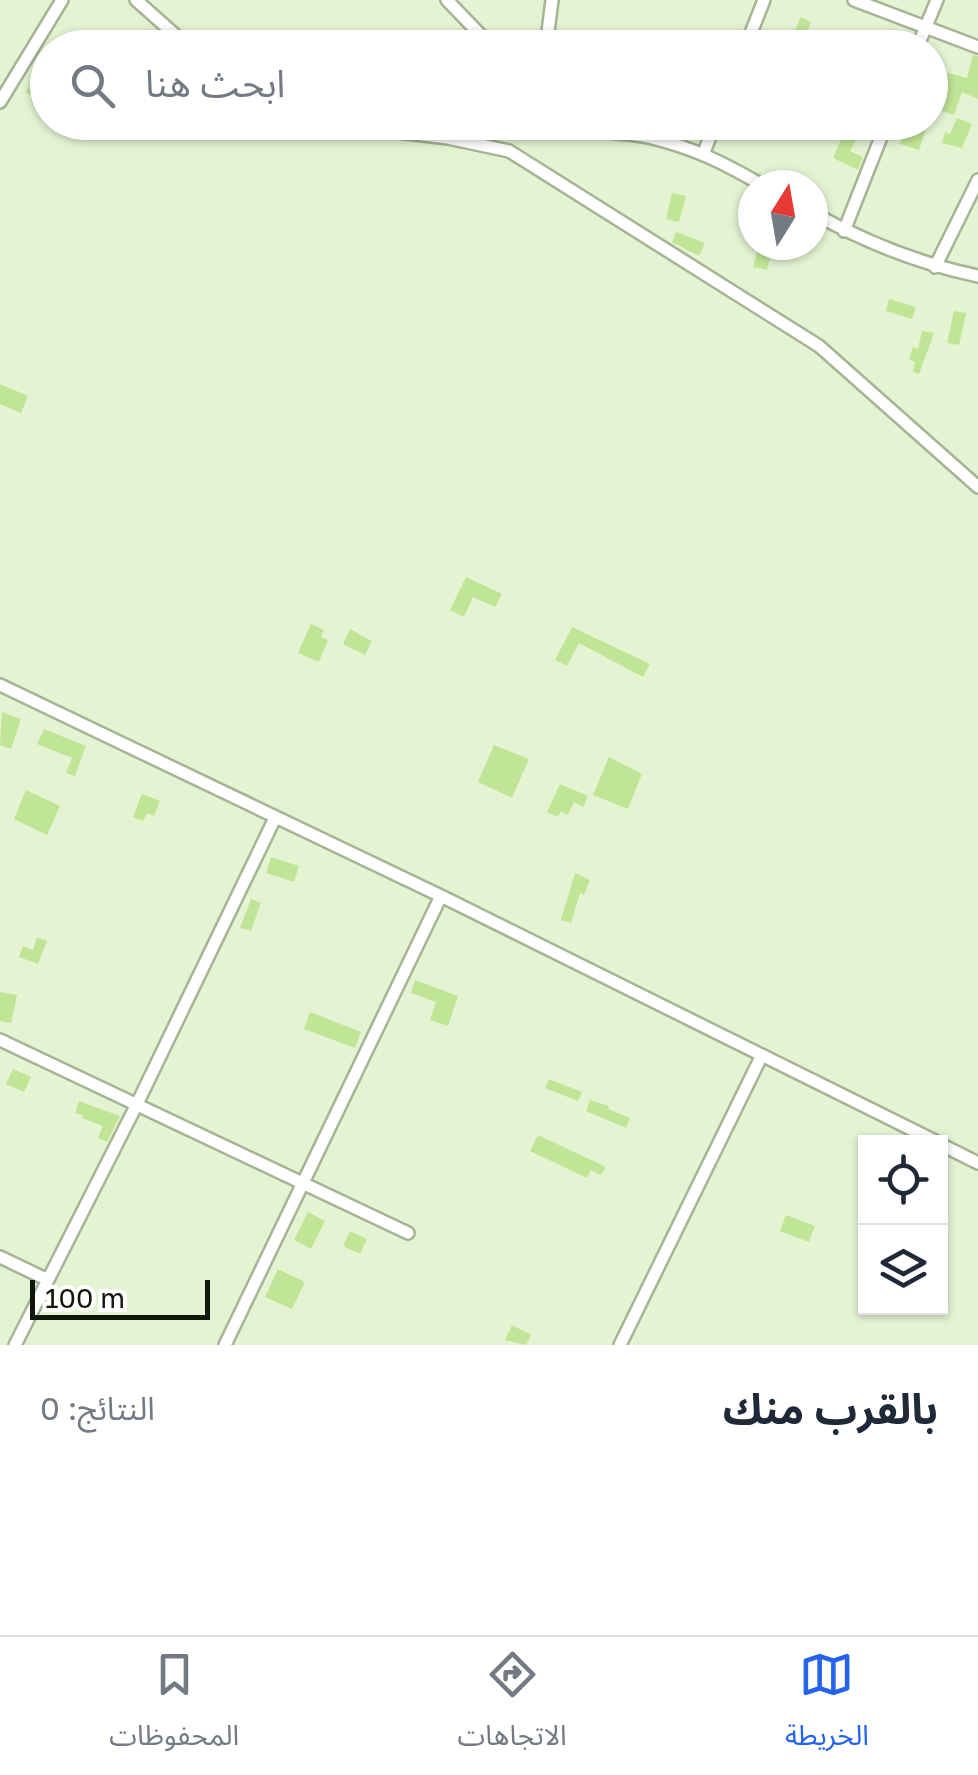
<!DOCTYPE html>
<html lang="ar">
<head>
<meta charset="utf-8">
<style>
  :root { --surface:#fff; --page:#f2f2f3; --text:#1f2937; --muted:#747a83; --line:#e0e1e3; --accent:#2563eb }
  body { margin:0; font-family:"Golos Text","Noto Sans Arabic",sans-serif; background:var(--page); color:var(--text); direction:rtl }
  .controls { position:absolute; right:30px; bottom:30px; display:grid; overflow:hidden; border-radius:0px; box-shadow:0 2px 8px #0004 }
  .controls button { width:90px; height:90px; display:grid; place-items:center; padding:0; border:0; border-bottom:2px solid var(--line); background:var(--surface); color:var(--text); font:50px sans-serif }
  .compass { position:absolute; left:738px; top:170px; width:90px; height:90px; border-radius:50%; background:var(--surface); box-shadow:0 2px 8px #0004; rotate:11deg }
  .scale { position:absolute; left:30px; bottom:25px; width:180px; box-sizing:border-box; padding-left:10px; border:5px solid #12170c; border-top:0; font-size:28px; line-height:35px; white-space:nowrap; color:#12170c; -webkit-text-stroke:8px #fff; paint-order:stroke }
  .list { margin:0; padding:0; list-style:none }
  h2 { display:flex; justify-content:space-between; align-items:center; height:130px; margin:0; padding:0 40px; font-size:42px }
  h2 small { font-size:32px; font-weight:400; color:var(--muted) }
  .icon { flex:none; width:55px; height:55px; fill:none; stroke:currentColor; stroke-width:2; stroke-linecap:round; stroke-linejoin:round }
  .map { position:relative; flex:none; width:978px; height:1345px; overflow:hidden; direction:ltr }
  .search { position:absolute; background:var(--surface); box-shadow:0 2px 8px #0004; left:30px; right:30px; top:30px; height:110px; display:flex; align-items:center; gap:25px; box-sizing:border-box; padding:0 35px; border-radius:55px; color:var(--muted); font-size:38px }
  .sheet { height:290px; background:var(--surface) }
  nav { display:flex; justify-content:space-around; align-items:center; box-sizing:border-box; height:140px; border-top:2px solid var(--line); background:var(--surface); font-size:28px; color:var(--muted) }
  nav a { display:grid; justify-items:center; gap:5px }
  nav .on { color:var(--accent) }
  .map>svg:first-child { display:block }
</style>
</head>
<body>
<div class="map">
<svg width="978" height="1345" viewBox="0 0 978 1345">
  <rect width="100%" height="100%" fill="#e4f4d3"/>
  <path fill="#c0e596" d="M801,17L811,22L800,48H787Z
    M973,55L978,56V99L962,92L954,115L940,110L948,88L930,81V68L967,78Z
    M35,77L48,84V104L26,92Z
    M957,118L972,124L962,148L942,143L945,132L950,134Z
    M111,122H137L130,140L107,131Z
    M818,122H843L867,135L865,140L857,138L850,151L863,157L858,170L833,158L844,133Z
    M907,122H928L919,150L900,144Z
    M672,193L686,196L679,222L666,219Z
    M676,232L705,243L699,256L672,242Z
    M759,245H773L767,270L753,267Z
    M889,299L916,307L912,319L886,311Z
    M954,311L966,313L959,345L947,343Z
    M922,331L934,333L919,374L913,372L915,362L909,359L913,347L918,349Z
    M0,384L28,396L21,413L0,404Z
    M466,577L502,594L495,607L473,597L464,617L450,610Z
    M311,624L324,630L321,637L328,640L319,662L298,653Z
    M572,627L650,664L643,677L579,643L567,666L555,660Z
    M350,629L372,641L365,655L343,644Z
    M2,712L21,719L11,749L0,745Z
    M44,729L86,746L75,776L66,773L72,758L37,744Z
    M494,745L529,759L512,798L478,782Z
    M609,757L642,774L628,809L593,795Z
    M560,784L588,796L583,807L574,802L568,815L561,811L558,817L547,812Z
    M26,790L60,806L47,835L14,819Z
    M142,794L160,801L154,816L147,813L143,821L133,817Z
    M271,857L299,866L294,882L266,873Z
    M575,873L590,880L584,895L580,893L571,923L561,920Z
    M251,899L261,903L251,931L240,928Z
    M37,937L47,941L38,964L19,957L23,946L33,950Z
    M415,980L458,996L448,1026L430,1020L436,1002L411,993Z
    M0,992L17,995L11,1023L0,1021Z
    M310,1012L361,1032L355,1048L304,1029Z
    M13,1069L31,1077L24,1092L6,1084Z
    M549,1079L582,1092L578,1101L545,1088Z
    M590,1100L609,1106L608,1109L630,1118L626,1128L586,1111Z
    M79,1101L120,1116L107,1142L98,1138L103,1126L82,1118L83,1115L75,1113Z
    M538,1135L606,1167L601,1175L591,1170L587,1178L530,1151Z
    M308,1212L325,1221L311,1249L294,1240Z
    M786,1215L815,1226L809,1242L780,1231Z
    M350,1231L367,1239L360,1254L343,1246Z
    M278,1269L305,1282L292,1309L265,1297Z
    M512,1325L531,1335L526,1345L505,1340Z"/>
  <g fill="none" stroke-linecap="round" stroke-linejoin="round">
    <g stroke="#a4b494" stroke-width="16">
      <path id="minor" d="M136,0L190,48
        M447,0L493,48
        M854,0L978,47
        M546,48L552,0
        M745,48L764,0
        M917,48L937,0
        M0,102L62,0
        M314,122L448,138L509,151L819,346L978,487
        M572,122C595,134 623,132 648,137C694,148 722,162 762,185
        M704,152L716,122
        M813,213C865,242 920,264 978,276
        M844,231L887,122
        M935,267L978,180
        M0,685L441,896L937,1142
        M0,1040L408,1233
        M940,1144L978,1163
        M0,1257L46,1279
        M15,1345L137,1104L275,818
        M225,1345L441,896
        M620,1345L762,1055"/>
    </g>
    <use href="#minor" stroke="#fff" stroke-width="11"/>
  </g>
</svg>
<div class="controls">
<button><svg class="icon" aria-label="locate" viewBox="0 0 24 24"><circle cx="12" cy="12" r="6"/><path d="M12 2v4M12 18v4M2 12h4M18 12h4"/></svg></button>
<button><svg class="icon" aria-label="layers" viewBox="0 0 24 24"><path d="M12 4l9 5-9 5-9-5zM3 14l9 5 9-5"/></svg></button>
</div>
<svg class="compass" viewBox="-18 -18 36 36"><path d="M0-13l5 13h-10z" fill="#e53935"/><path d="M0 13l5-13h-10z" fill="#747a83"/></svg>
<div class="scale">100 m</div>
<div class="search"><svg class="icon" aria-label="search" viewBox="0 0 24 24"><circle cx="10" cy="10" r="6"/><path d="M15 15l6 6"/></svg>ابحث هنا</div>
</div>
<section class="sheet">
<h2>بالقرب منك<small>النتائج: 0</small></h2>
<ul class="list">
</ul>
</section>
<nav>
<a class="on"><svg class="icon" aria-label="map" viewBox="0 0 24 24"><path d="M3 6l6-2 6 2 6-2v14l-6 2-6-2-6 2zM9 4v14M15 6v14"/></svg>الخريطة</a>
<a><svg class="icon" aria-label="directions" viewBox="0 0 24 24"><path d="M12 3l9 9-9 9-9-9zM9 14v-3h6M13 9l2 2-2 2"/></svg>الاتجاهات</a>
<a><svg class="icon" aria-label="saved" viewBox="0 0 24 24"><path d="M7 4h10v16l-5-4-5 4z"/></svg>المحفوظات</a>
</nav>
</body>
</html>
